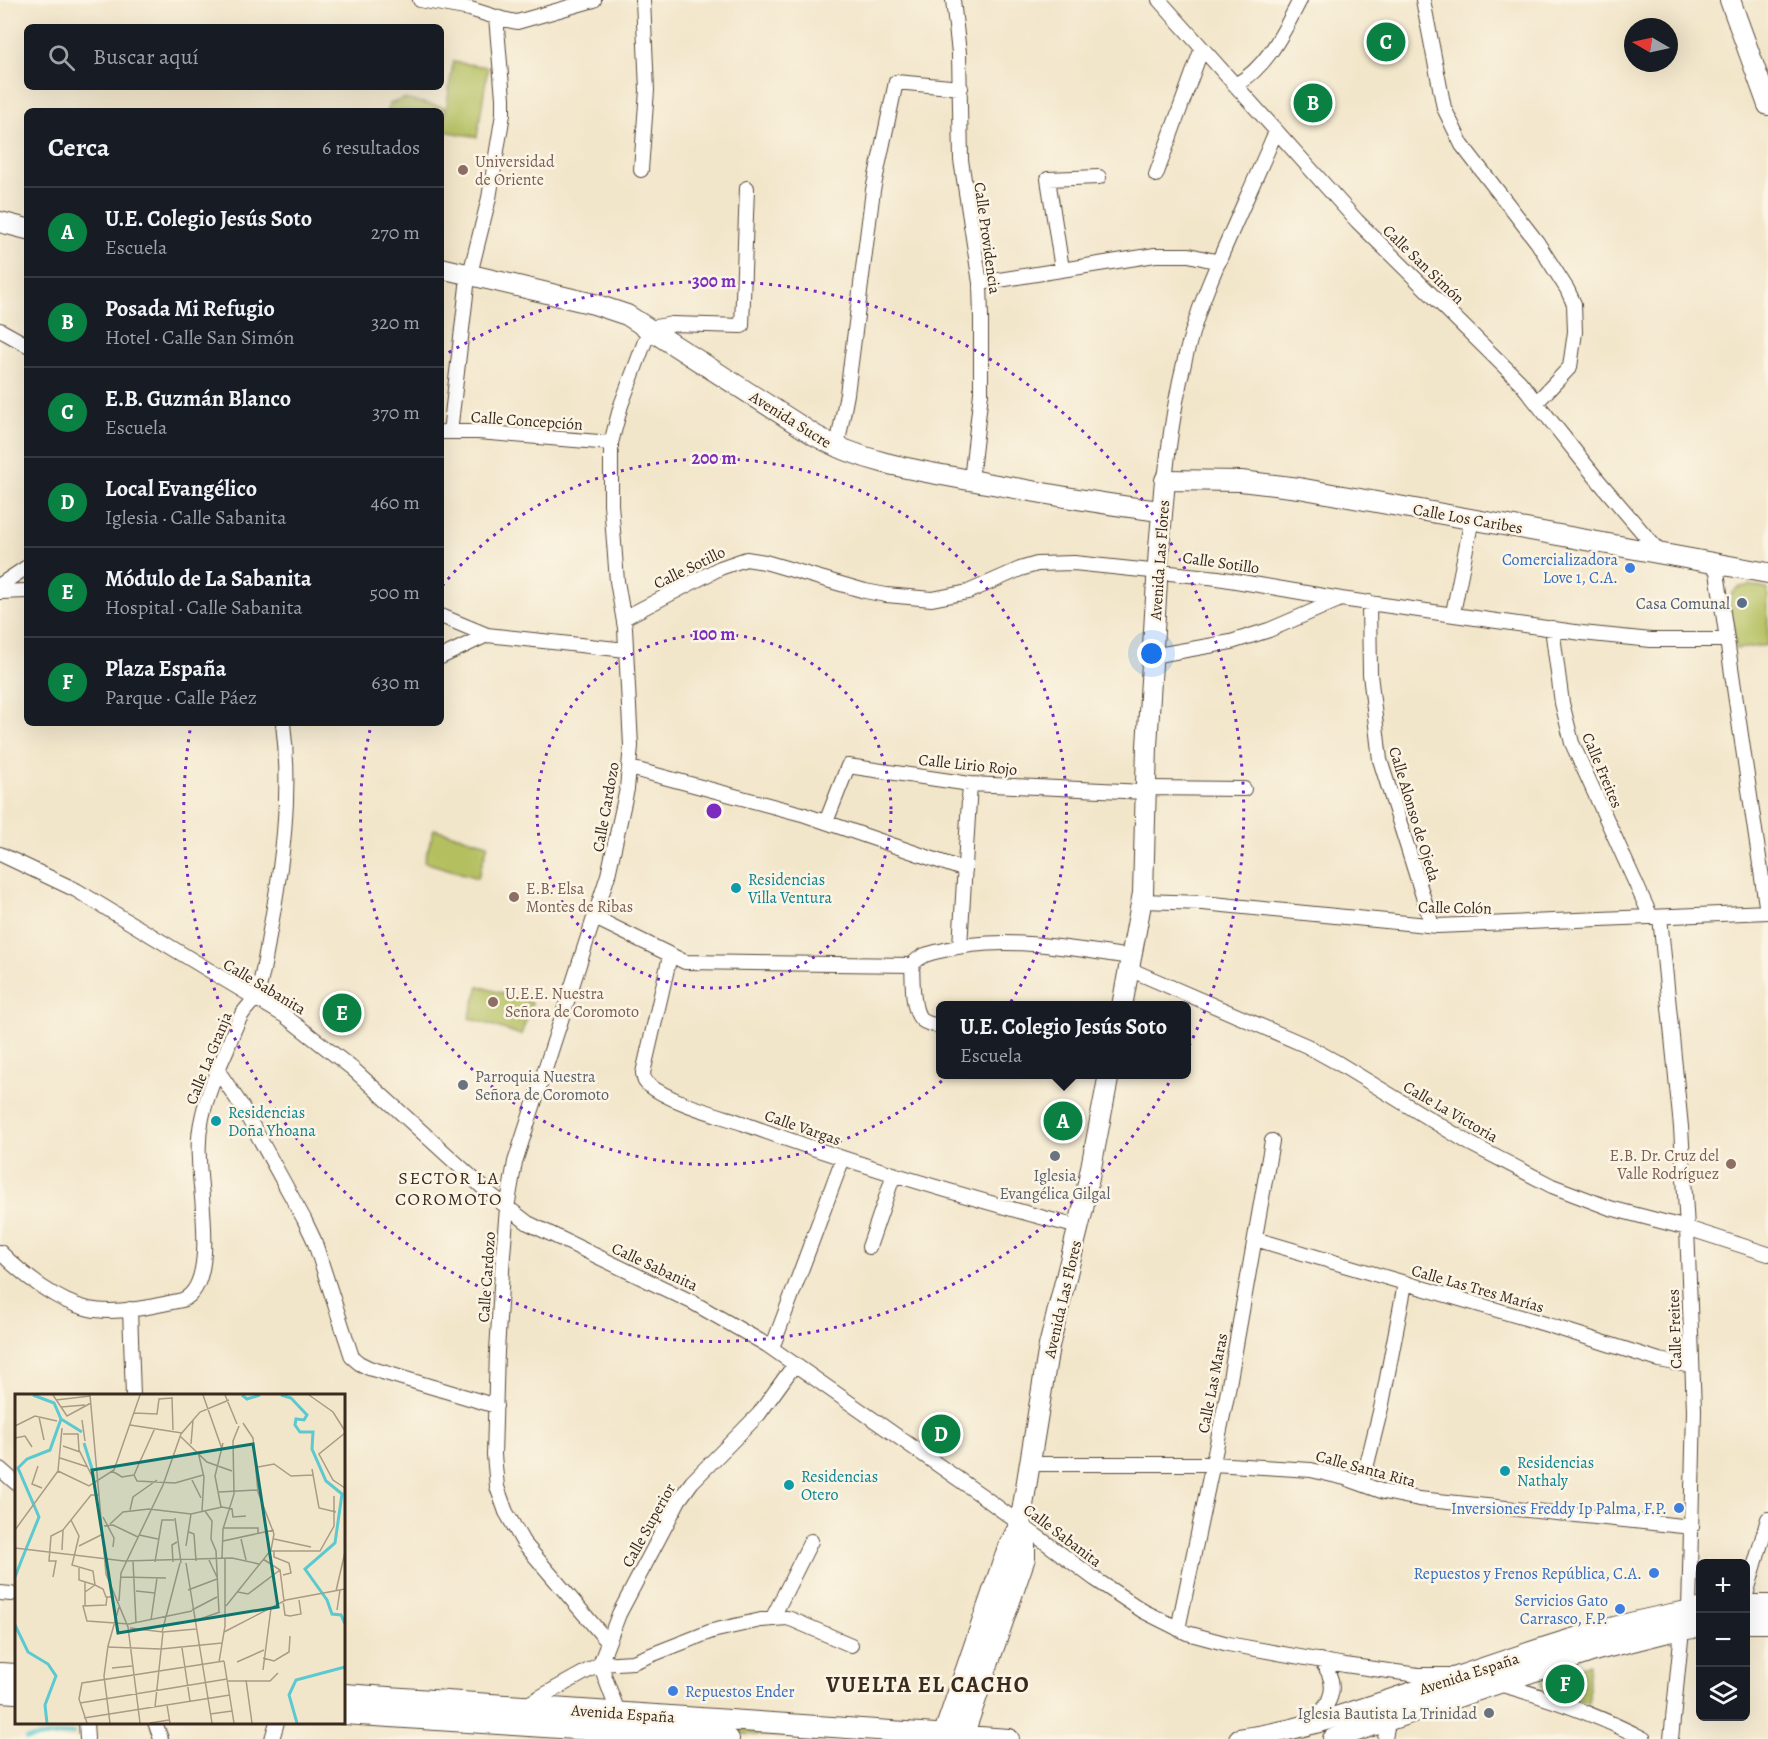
<!DOCTYPE html>
<html lang="es">
<head>
<meta charset="utf-8">
<style>
  :root { --surface:#171b24; --page:#20242c; --text:#f1f3f6; --muted:#9ea1a6; --line:#363941; --accent:#0b8043 }
  body { margin:0; font-family:Alegreya,serif; background:var(--page); color:var(--text) }
  .controls { position:absolute; right:18px; bottom:18px; display:grid; overflow:hidden; border-radius:9px; box-shadow:0 6px 24px #0002 }
  .controls button { width:54px; height:54px; display:grid; place-items:center; padding:0; border:0; border-bottom:2px solid var(--line); background:var(--surface); color:var(--text); font:30px sans-serif }
  .compass { position:absolute; left:1624px; top:18px; width:54px; height:54px; border-radius:50%; background:var(--surface); box-shadow:0 6px 24px #0002; rotate:279deg }
  .you { position:absolute; left:1152px; top:654px; width:21px; height:21px; margin:-15px; border:4px solid #fff; border-radius:50%; background:#1a73e8; box-shadow:0 0 0 9px #1a73e833 }
  .badge { display:grid; place-items:center; width:39px; height:39px; border-radius:50%; background:var(--accent); color:#fff; font-size:20px; font-weight:700 }
  .pin { position:absolute; translate:-50% -50%; border:3px solid #fff; box-shadow:0 2px 6px #0006 }
  .popup { position:absolute; left:936px; top:1001px; width:255px; height:78px; box-sizing:border-box; display:grid; place-content:center; border-radius:9px; background:var(--surface); filter:drop-shadow(0 2px 4px #0005); font-size:20px; white-space:nowrap; color:var(--muted) }
  .popup b { font-size:22px; color:var(--text) }
  .popup::after { content:''; position:absolute; left:50%; top:100%; margin-left:-12px; border:12px solid transparent; border-top-color:var(--surface) }
  .list { margin:0; padding:0; list-style:none }
  h2 { display:flex; justify-content:space-between; align-items:center; height:78px; margin:0; padding:0 24px; font-size:26px }
  h2 small { font-size:20px; font-weight:400; color:var(--muted) }
  .list li { display:grid; grid-template-columns:39px 1fr auto; gap:18px; align-items:center; box-sizing:border-box; height:90px; padding:0 24px; border-top:2px solid var(--line) }
  .list b { display:block; font-size:22px; white-space:nowrap }
  .list p { margin:0; font-size:20px; white-space:nowrap; color:var(--muted) }
  .list em { font-size:20px; font-style:normal; color:var(--muted) }
  .icon { flex:none; width:33px; height:33px; fill:none; stroke:currentColor; stroke-width:2; stroke-linecap:round; stroke-linejoin:round }
  .map { position:relative; flex:none; width:1768px; height:1739px; overflow:hidden }
  .search { position:absolute; background:var(--surface); box-shadow:0 6px 24px #0002; left:24px; top:24px; width:420px; height:66px; display:flex; align-items:center; gap:15px; box-sizing:border-box; padding:0 21px; border-radius:9px; color:var(--muted); font-size:22px }
  .panel { position:absolute; background:var(--surface); box-shadow:0 6px 24px #0002; left:24px; top:108px; width:420px; height:618px; border-radius:9px }
  .map>svg:first-child { display:block }
</style>
</head>
<body>
<div class="map">
<svg width="1768" height="1739" viewBox="0 0 1768 1739">
  <rect width="100%" height="100%" fill="#fcf5e5"/>
  <filter id="ink" filterUnits="userSpaceOnUse"><feTurbulence type="fractalNoise" baseFrequency=".0167" numOctaves="2"/><feDisplacementMap in="SourceGraphic" scale="12" xChannelSelector="R" yChannelSelector="G"/><feConvolveMatrix kernelMatrix="1 2 1 2 8 2 1 2 1" color-interpolation-filters="sRGB"/></filter>
  <filter id="wash" filterUnits="userSpaceOnUse"><feTurbulence type="fractalNoise" baseFrequency=".008" numOctaves="4" result="noise"/><feDisplacementMap in="SourceGraphic" scale="24" xChannelSelector="R" yChannelSelector="G"/><feGaussianBlur stdDeviation="1.35" result="paint"/><feColorMatrix in="noise" values="0 0 0 0 0 0 0 0 0 0 0 0 0 0 0 0 0 1.4 0 .05"/><feComposite in="paint" operator="in"/></filter>
  <g filter="url(#wash)">
    <rect width="100%" height="100%" fill="#f2e6ca"/>
    <path fill="#b4c061" stroke="#787540" stroke-width="1.5" d="M453,62L488,67L477,137L443,131Z
      M403,99L444,107L441,122V111H387L389,104Z
      M1750,585L1768,589V645L1736,649L1730,603L1732,594L1737,588Z
      M434,829L488,844L478,878L424,862Z
      M479,986L532,1003L521,1035L469,1018Z
      M1589,1664V1703L1546,1690L1541,1686V1679L1544,1675Z
      M636,1721L857,1737L819,1739L638,1727Z"/>
    <g fill="none" stroke-linecap="round" stroke-linejoin="round">
      <path stroke="#5bc9cf" stroke-width="4" d="M26,1739L73,1733"/>
    </g>
  </g>
  <g filter="url(#ink)">
    <g fill="none" stroke-linecap="round" stroke-linejoin="round">
      <g stroke="#564638" stroke-width="16">
        <path id="street" d="M420,0L470,9L502,19L517,22L594,0
          M953,0L959,53L961,160L980,283L981,319V393L971,480
          M1159,0L1357,221L1520,382L1597,479L1661,554
          M1423,0L1444,108L1462,145L1537,242L1567,289L1574,304L1575,332L1570,367L1537,402
          M1235,85C1267,68 1284,31 1300,0
          M641,170L647,90L643,0
          M1156,175L1202,48
          M1062,269L1048,179L1099,177
          M980,283L1155,255H1189L1219,262
          M0,330L27,345
          M443,432H478L611,443
          M450,432L467,286L489,198L503,114V98L496,17
          M837,447L847,394L873,190L896,82L961,88
          M1165,480C1172,415 1183,348 1208,287C1229,235 1254,183 1276,131
          M1716,565L1767,912
          M0,585L27,567
          M0,592L27,591
          M1369,602L1370,674L1380,760L1432,925
          M1453,613L1472,519
          M441,616L487,635L626,650
          M624,618L720,568L746,559L765,562L865,591L886,595L932,599L968,592L1020,569L1037,564L1074,563L1218,578L1341,599L1582,633L1651,640H1727
          M1552,628L1562,703L1572,743L1651,917
          M1152,656L1231,642L1269,630L1341,599
          M441,657L487,635
          M630,768L802,814L965,870
          M1145,788L1244,789
          M826,822L848,766L970,784L1145,792
          M0,854L76,890L285,1016L353,1069L490,1194L528,1223L692,1302L767,1345L981,1495L1095,1579L1143,1611L1187,1633L1228,1644L1345,1665L1418,1675H1451
          M1142,901L1203,903L1437,926L1768,912
          M1660,917L1681,1127L1687,1228L1694,1410L1689,1611L1682,1630L1671,1739
          M595,918L685,962L912,965
          M960,946L970,784
          M670,956L643,1073C644,1079 644,1082 649,1085C670,1102 715,1114 742,1123C852,1164 965,1197 1078,1227
          M1129,969L1307,1046L1338,1063L1469,1143L1552,1186L1610,1208L1687,1228L1768,1254
          M940,1026C934,1025 927,1024 922,1020C911,1011 913,978 912,965C921,954 931,953 944,950C1005,934 1071,949 1132,957
          M218,1071L241,1105L304,1219L314,1240L352,1357L359,1363L369,1368L496,1406
          M1255,1239L1545,1324L1659,1360L1692,1366
          M869,1247L894,1174
          M0,1252C23,1275 57,1302 89,1309C116,1315 155,1306 182,1300C219,1286 199,1190 199,1159C198,1145 199,1131 202,1118C207,1094 217,1072 227,1049C231,1038 235,1026 241,1016C245,1009 251,1004 255,998C261,988 267,949 269,936C282,865 292,795 283,723
          M130,1309L133,1396
          M772,1348L843,1158
          M1031,1464H1213L1311,1470L1345,1478L1384,1492L1419,1499L1692,1527
          M0,1469L16,1483
          M1362,1484L1382,1404L1405,1284
          M0,1593L11,1594
          M1746,1595L1768,1519
          M772,1619L811,1541
          M1178,1629L1227,1396L1272,1141
          M607,1641L523,1542L506,1512L497,1487L494,1455L497,1351L503,1255L507,1208L515,1162L608,875L627,789L631,746L625,628L617,581L611,504V443L621,405L650,328L672,324L742,326L747,188
          M1499,1684C1549,1698 1598,1715 1644,1739
          M524,1706L600,1664L633,1662L712,1631L761,1620L787,1618L793,1620L851,1645
          M618,1712L600,1664L619,1614L679,1500L692,1482L759,1414L795,1364
          M86,1722L87,1739
          M155,1722L161,1739
          M1311,1722C1333,1704 1340,1683 1320,1660
          M272,1739L277,1722
          M1385,1739L1388,1721"/>
      </g>
      <g stroke="#564638" stroke-width="22">
        <path id="secondary" d="M1730,0L1768,105
          M0,222L27,229
          M441,268L594,304L627,315L816,436C867,465 929,472 986,483C1045,493 1103,505 1162,511
          M1122,1006L1143,893L1147,746L1159,548L1165,480L1241,481L1299,488L1768,573
          M1746,1605H1768
          M1746,1623H1768
          M0,1673L16,1674
          M0,1692L16,1693
          M344,1694L1009,1739
          M344,1714L729,1739
          M942,1739L1007,1550L1020,1524L1049,1346L1083,1209L1109,1074
          M962,1739L1025,1558V1545L1020,1524
          M1239,1739C1297,1731 1343,1715 1398,1697C1497,1664 1596,1625 1700,1609
          M1333,1739L1597,1650L1668,1632L1700,1627"/>
      </g>
      <use href="#street" stroke="#fff" stroke-width="14"/>
      <use href="#secondary" stroke="#fff" stroke-width="20"/>
    </g>
  </g>
  <g fill="none" stroke="#7b2cbf" stroke-width="3" stroke-dasharray="3 6">
    <circle cx="714" cy="811" r="177"/>
    <path d="M442 586A353 353 0 1 1 371 726"/>
    <path d="M441 357A530 530 0 1 1 191 724"/>
  </g>
  <g fill="#8d6e63" stroke="#fcf5e5" stroke-width="2">
    <circle cx="463" cy="170" r="6"/>
    <circle cx="514" cy="897" r="6"/>
    <circle cx="493" cy="1002" r="6"/>
    <circle cx="1731" cy="1164" r="6"/>
  </g>
  <g fill="#3f7fe0" stroke="#fcf5e5" stroke-width="2">
    <circle cx="1630" cy="568" r="6"/>
    <circle cx="1679" cy="1508" r="6"/>
    <circle cx="1654" cy="1573" r="6"/>
    <circle cx="1620" cy="1609" r="6"/>
    <circle cx="673" cy="1691" r="6"/>
  </g>
  <circle fill="#5c6f8a" stroke="#fcf5e5" stroke-width="2" cx="1742" cy="603" r="6"/>
  <g fill="#0f9aa8" stroke="#fcf5e5" stroke-width="2">
    <circle cx="736" cy="888" r="6"/>
    <circle cx="216" cy="1121" r="6"/>
    <circle cx="1505" cy="1471" r="6"/>
    <circle cx="789" cy="1485" r="6"/>
  </g>
  <g fill="#6b7280" stroke="#fcf5e5" stroke-width="2">
    <circle cx="463" cy="1085" r="6"/>
    <circle cx="1055" cy="1156" r="6"/>
    <circle cx="1489" cy="1713" r="6"/>
  </g>
  <g text-anchor="middle" stroke-width="5" stroke-linejoin="round" paint-order="stroke">
    <g font-size="16" fill="#785e54" stroke="#fcf5e5" text-anchor="start">
      <text x="475" y="167">Universidad<tspan x="475" dy="18">de Oriente</tspan></text>
      <text x="526" y="894">E.B. Elsa<tspan x="526" dy="18">Montes de Ribas</tspan></text>
      <text x="505" y="999">U.E.E. Nuestra<tspan x="505" dy="18">Señora de Coromoto</tspan></text>
      <text x="1719" y="1161" text-anchor="end">E.B. Dr. Cruz del<tspan x="1719" dy="18">Valle Rodríguez</tspan></text>
    </g>
    <g font-size="16" fill="#3b2a1e" stroke="#fcf5e5">
      <text transform="translate(988 238) rotate(82)" y="6">Calle Providencia</text>
      <text transform="translate(1424 264) rotate(44)" y="6">Calle San Simón</text>
      <text transform="translate(791 419) rotate(32)" y="6">Avenida Sucre</text>
      <text transform="translate(527 420) rotate(4)" y="6">Calle Concepción</text>
      <text transform="translate(1468 518) rotate(10)" y="6">Calle Los Caribes</text>
      <text transform="translate(1159 560) rotate(-86)" y="6">Avenida Las Flores</text>
      <text transform="translate(1221 562) rotate(8)" y="6">Calle Sotillo</text>
      <text transform="translate(689 567) rotate(-26)" y="6">Calle Sotillo</text>
      <text transform="translate(968 764) rotate(6)" y="6">Calle Lirio Rojo</text>
      <text transform="translate(1603 770) rotate(67)" y="6">Calle Freites</text>
      <text transform="translate(605 807) rotate(-80)" y="6">Calle Cardozo</text>
      <text transform="translate(1415 814) rotate(73)" y="6">Calle Alonso de Ojeda</text>
      <text transform="translate(1455 907) rotate(1)" y="6">Calle Colón</text>
      <text transform="translate(265 986) rotate(31)" y="6">Calle Sabanita</text>
      <text transform="translate(208 1058) rotate(-68)" y="6">Calle La Granja</text>
      <text transform="translate(1451 1111) rotate(30)" y="6">Calle La Victoria</text>
      <text transform="translate(803 1127) rotate(19)" y="6">Calle Vargas</text>
      <text transform="translate(655 1266) rotate(25)" y="6">Calle Sabanita</text>
      <text transform="translate(486 1277) rotate(-86)" y="6">Calle Cardozo</text>
      <text transform="translate(1478 1288) rotate(16)" y="6">Calle Las Tres Marías</text>
      <text transform="translate(1062 1299) rotate(-77)" y="6">Avenida Las Flores</text>
      <text transform="translate(1674 1329) rotate(-92)" y="6">Calle Freites</text>
      <text transform="translate(1212 1383) rotate(-79)" y="6">Calle Las Maras</text>
      <text transform="translate(1366 1468) rotate(15)" y="6">Calle Santa Rita</text>
      <text transform="translate(648 1525) rotate(-61)" y="6">Calle Superior</text>
      <text transform="translate(1063 1535) rotate(37)" y="6">Calle Sabanita</text>
      <text transform="translate(1469 1673) rotate(-18)" y="6">Avenida España</text>
      <text transform="translate(623 1713) rotate(4)" y="6">Avenida España</text>
    </g>
    <g font-size="16" fill="#366cbe" stroke="#fcf5e5" text-anchor="end">
      <text x="1618" y="565">Comercializadora<tspan x="1618" dy="18">Love 1, C.A.</tspan></text>
      <text x="1667" y="1514">Inversiones Freddy Ip Palma, F.P.</text>
      <text x="1642" y="1579">Repuestos y Frenos República, C.A.</text>
      <text x="1608" y="1606">Servicios Gato<tspan x="1608" dy="18">Carrasco, F.P.</tspan></text>
      <text x="685" y="1697" text-anchor="start">Repuestos Ender</text>
    </g>
    <g font-size="16" fill="#4e5e75" stroke="#fcf5e5" text-anchor="end">
      <text x="1730" y="609">Casa Comunal</text>
    </g>
    <g font-size="16" fill="#0d838f" stroke="#fcf5e5" text-anchor="start">
      <text x="748" y="885">Residencias<tspan x="748" dy="18">Villa Ventura</tspan></text>
      <text x="228" y="1118">Residencias<tspan x="228" dy="18">Doña Yhoana</tspan></text>
      <text x="1517" y="1468">Residencias<tspan x="1517" dy="18">Nathaly</tspan></text>
      <text x="801" y="1482">Residencias<tspan x="801" dy="18">Otero</tspan></text>
    </g>
    <g font-size="16" fill="#5b616d" stroke="#fcf5e5" text-anchor="start">
      <text x="475" y="1082">Parroquia Nuestra<tspan x="475" dy="18">Señora de Coromoto</tspan></text>
      <text x="1055" y="1181" text-anchor="middle">Iglesia<tspan x="1055" dy="18">Evangélica Gilgal</tspan></text>
      <text x="1477" y="1719" text-anchor="end">Iglesia Bautista La Trinidad</text>
    </g>
    <g font-size="18" letter-spacing="1.5" fill="#3b2a1e" stroke="#fcf5e5">
      <text x="449" y="1184">SECTOR LA<tspan x="449" dy="21">COROMOTO</tspan></text>
    </g>
    <g font-size="22" font-weight="bold" letter-spacing="1.5" fill="#3b2a1e" stroke="#fcf5e5">
      <text x="928" y="1692">VUELTA EL CACHO</text>
    </g>
  </g>
  <g transform="translate(15 1394)">
    <rect width="330" height="330" fill="#f2e6ca"/>
    <path fill="none" stroke="#5bc9cf" stroke-width="3" d="M227,1L232,5L245,1M266,1L276,4L292,21L289,26L281,25L280,31L285,38H298L297,55L311,87L327,100L320,149L290,175L312,206L317,220L326,221L330,230M46,25L67,38M69,49L78,78M7,165L24,123L3,74L12,65L35,56L46,25L39,9L18,1M0,183L7,165M0,231L13,258L33,270L41,282L30,311L32,329M282,329L274,301L281,286L330,273"/>
    <path fill="none" stroke="#a99b85" stroke-width="1.5" d="M38,1L52,22L76,9M75,1L91,180L113,233L125,329M188,1L207,55M210,1L222,30M294,1L318,18L330,37M157,3L158,36M41,6L75,2M46,13L70,11M119,19L142,20L144,5L157,4M24,23L29,46M67,26L70,47M115,31L167,39M0,32L20,22L42,27M330,39L304,60L318,86L330,94M48,40H63L64,56L78,84M165,42L192,68L217,77M0,44L10,42L17,53M176,50L178,26M48,52L65,58M183,58L189,83L187,117M45,64L73,73M23,72L17,90L27,94M243,73L259,70L276,82L298,81M297,75L304,114L321,118M43,77L74,92L99,76L125,1M43,77L47,34M97,77L107,83L119,81M119,81L122,87L160,89L188,81M119,81L140,34M177,86L186,104M204,98L243,96M206,113L200,82L208,49M115,116L118,103L142,86M190,117L197,127L196,145L201,157L204,219M88,123L99,144L98,153M160,124L166,169M56,126L64,142L57,171L78,177L80,191L70,198M95,130L108,118L134,115L176,120L207,113L217,115L218,123L231,122M89,132L98,131L123,143M209,134H243V140M0,136L43,77M174,138L179,140L181,167M124,141L143,145M226,145L231,166M259,145L296,153M208,147L259,136M64,152L88,140M171,152L176,120M0,154L109,167L217,164L244,170M47,156L48,136M254,157H305L319,132V102M259,157V163L274,169L276,179L268,181M207,165L208,135L219,100L218,47L224,32M248,165L265,176L269,207M194,166L202,183M118,167L121,229M140,168L147,126H159M158,168L157,151L162,148M171,169L197,329M64,174V186L80,191M38,183L41,167H34L36,142L48,136L76,101H84M105,183L151,184M70,188V212M80,191L88,195L91,203H99M173,196L202,185M121,197L140,199M321,197L330,158M223,198L233,200L265,176M92,203L91,211L68,212L72,227L114,230L177,217M104,207L106,179L148,91L166,40L185,18L214,6M268,207L270,221L275,222L286,220L284,206M211,212L256,156L259,140L243,98L238,44L228,29M177,216L202,203M322,216L325,196M136,226L142,184M179,227L205,218M115,234L148,238L181,235M147,238L165,169M209,238L271,206L330,195M92,253L146,255L207,249M167,254L175,307M248,264L259,267L274,258L275,242M209,267L219,329M204,268L210,232V165M222,268L249,256M97,274L117,272M248,276L256,214M231,286L237,329M212,287H255L263,279M65,309L212,285M152,311L155,329M140,313L148,238M195,320L217,317M69,324L215,301M72,329L64,305L67,289L209,267M95,329L89,282L93,252L104,213M135,329L154,326"/>
    <path fill="#0f766e" fill-opacity="0.15" stroke="#0f766e" stroke-width="3" d="M238,50L263,213L103,239L77,76Z"/>
    <rect width="330" height="330" fill="none" stroke="#3b2a1e" stroke-width="3"/>
  </g>
  <circle cx="714" cy="811" r="9" fill="#7b2cbf" stroke="#fcf5e5" stroke-width="3"/>
  <g font-size="18" text-anchor="middle" font-weight="bold" fill="#7b2cbf" stroke="#fcf5e5" stroke-width="5" stroke-linejoin="round" paint-order="stroke">
    <text x="714" y="287">300 m</text>
    <text x="714" y="464">200 m</text>
    <text x="714" y="640">100 m</text>
  </g>
</svg>
<div class="controls">
<button>+</button>
<button>−</button>
<button><svg class="icon" aria-label="layers" viewBox="0 0 24 24"><path d="M12 4l9 5-9 5-9-5zM3 14l9 5 9-5"/></svg></button>
</div>
<svg class="compass" viewBox="-18 -18 36 36"><path d="M0-13l5 13h-10z" fill="#e53935"/><path d="M0 13l5-13h-10z" fill="#9ea1a6"/></svg>
<div class="you"></div>
<div class="pin badge" style="left:1063px;top:1121px">A</div>
<div class="popup"><b>U.E. Colegio Jesús Soto</b>Escuela</div>
<div class="pin badge" style="left:1313px;top:103px">B</div>
<div class="pin badge" style="left:1386px;top:42px">C</div>
<div class="pin badge" style="left:941px;top:1434px">D</div>
<div class="pin badge" style="left:342px;top:1013px">E</div>
<div class="pin badge" style="left:1565px;top:1684px">F</div>
<div class="search"><svg class="icon" aria-label="search" viewBox="0 0 24 24"><circle cx="10" cy="10" r="6"/><path d="M15 15l6 6"/></svg>Buscar aquí</div>
<section class="panel">
<h2>Cerca<small>6 resultados</small></h2>
<ul class="list">
<li><span class="badge">A</span><div><b>U.E. Colegio Jesús Soto</b><p>Escuela</p></div><em>270 m</em></li>
<li><span class="badge">B</span><div><b>Posada Mi Refugio</b><p>Hotel · Calle San Simón</p></div><em>320 m</em></li>
<li><span class="badge">C</span><div><b>E.B. Guzmán Blanco</b><p>Escuela</p></div><em>370 m</em></li>
<li><span class="badge">D</span><div><b>Local Evangélico</b><p>Iglesia · Calle Sabanita</p></div><em>460 m</em></li>
<li><span class="badge">E</span><div><b>Módulo de La Sabanita</b><p>Hospital · Calle Sabanita</p></div><em>500 m</em></li>
<li><span class="badge">F</span><div><b>Plaza España</b><p>Parque · Calle Páez</p></div><em>630 m</em></li>
</ul>
</section>
</div>
</body>
</html>
